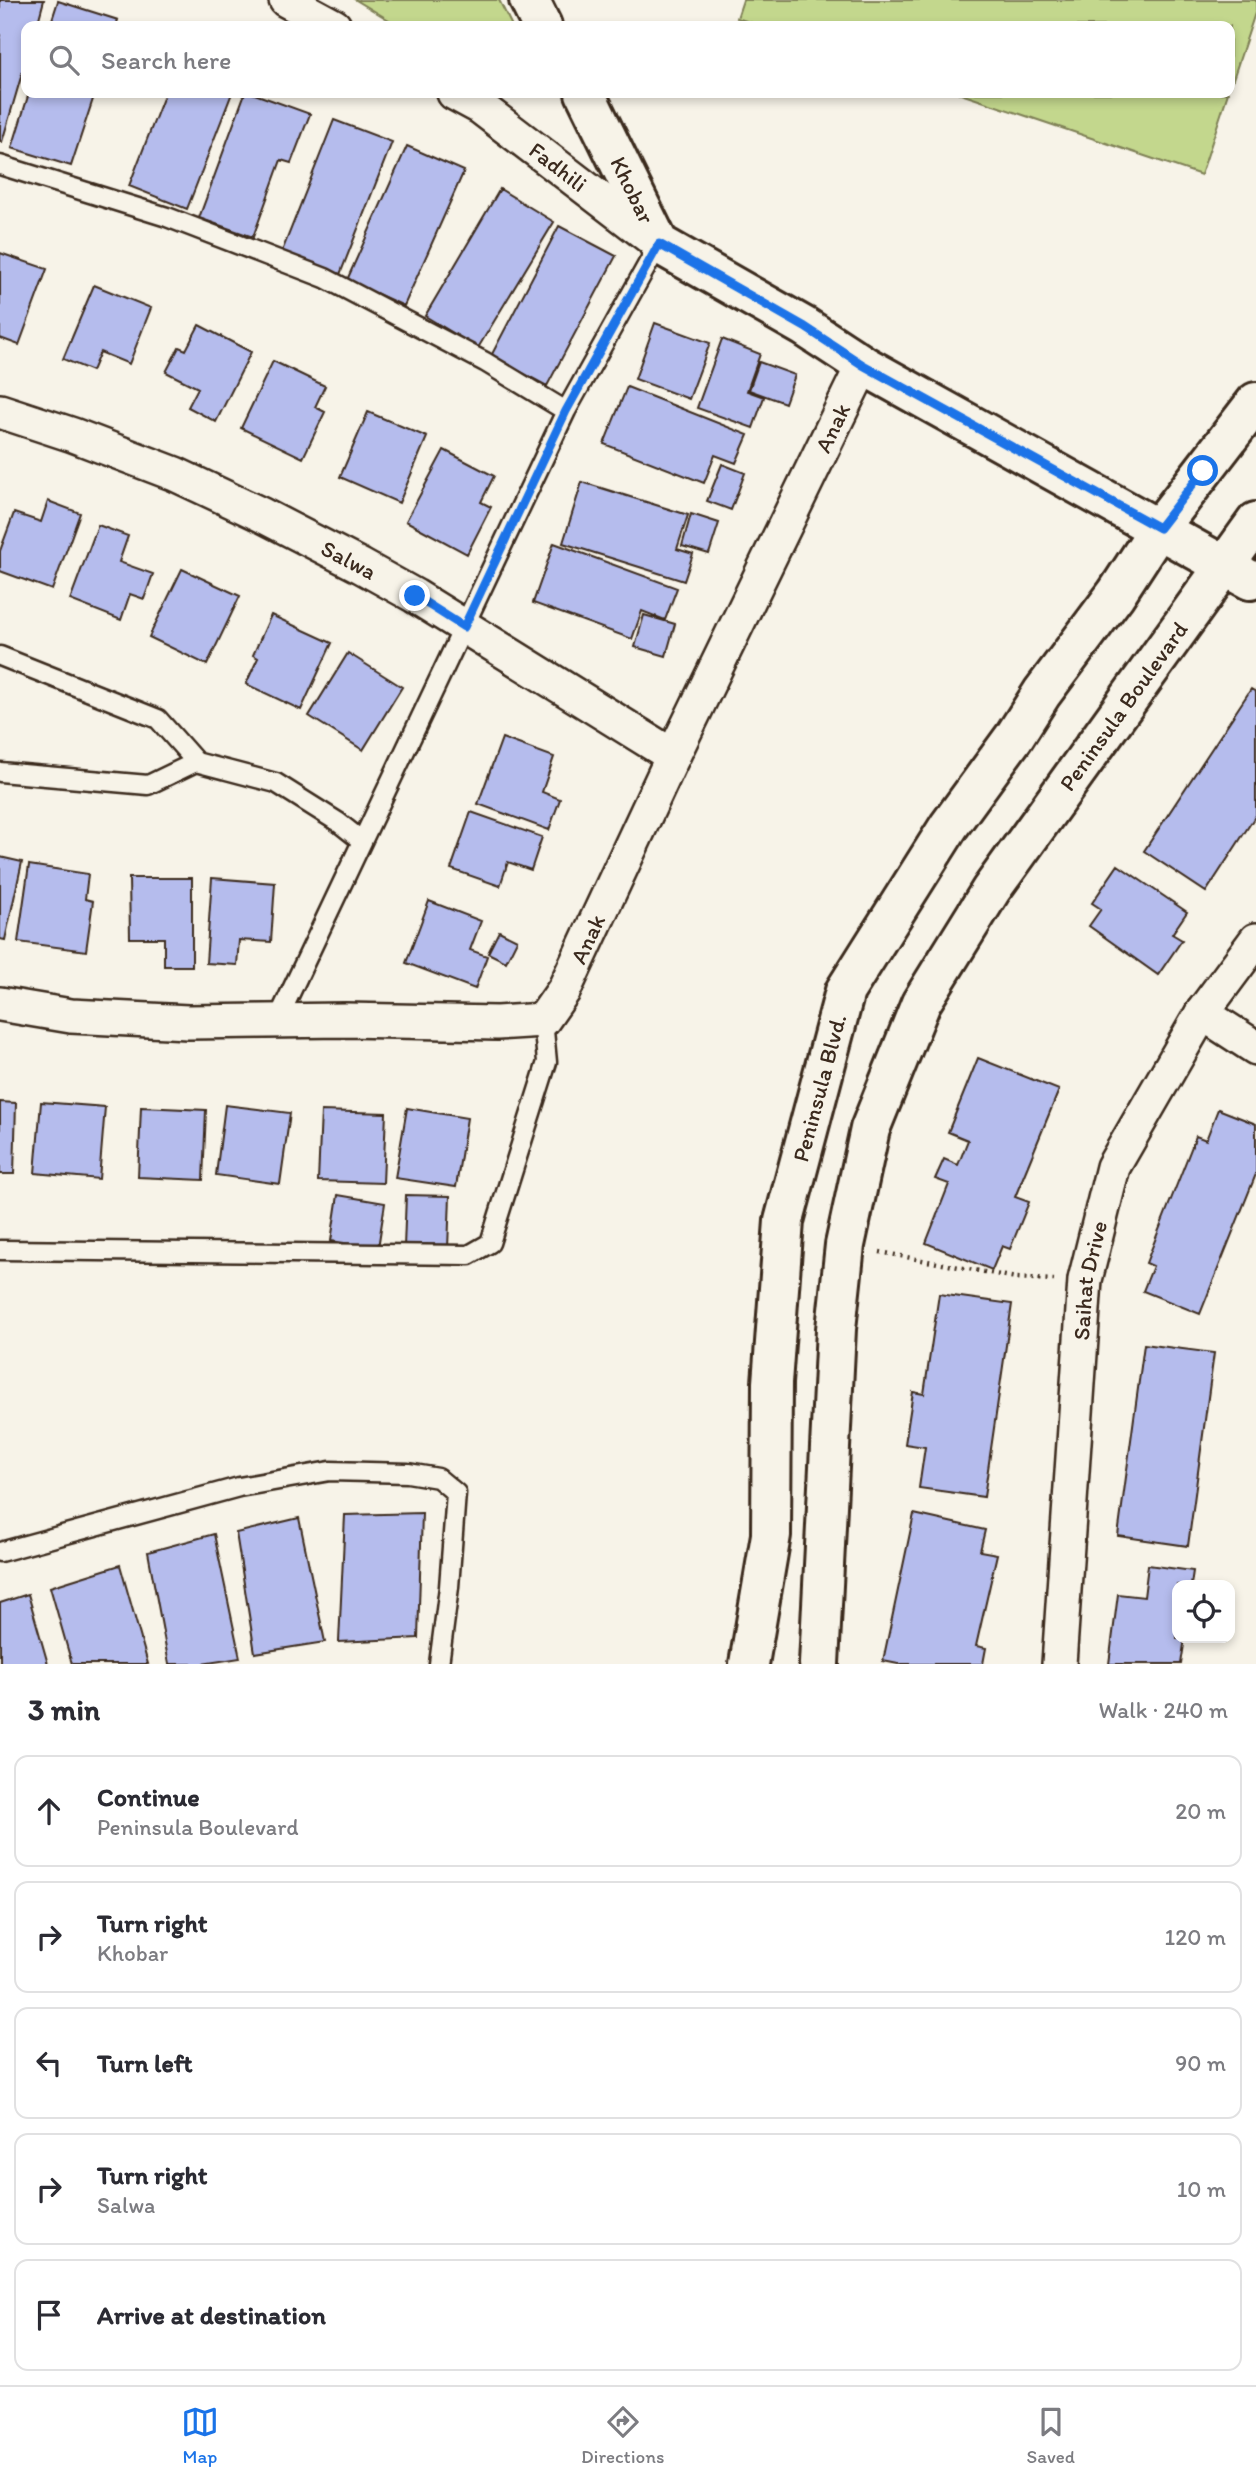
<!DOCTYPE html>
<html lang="en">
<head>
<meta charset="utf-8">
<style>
  :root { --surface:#fff; --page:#f7f7f7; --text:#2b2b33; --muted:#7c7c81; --line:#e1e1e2; --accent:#1a73e8 }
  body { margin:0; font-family:Itim,sans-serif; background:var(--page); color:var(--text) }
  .controls { position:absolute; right:21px; bottom:21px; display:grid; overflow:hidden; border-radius:14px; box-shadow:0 4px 10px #0003 }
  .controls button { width:63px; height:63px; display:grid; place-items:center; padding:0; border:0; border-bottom:2px solid var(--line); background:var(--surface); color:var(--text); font:35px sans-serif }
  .stop { position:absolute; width:21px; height:21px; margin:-16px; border:5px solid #1a73e8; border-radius:50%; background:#fff }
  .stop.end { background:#1a73e8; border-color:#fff; box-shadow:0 2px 7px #0008 }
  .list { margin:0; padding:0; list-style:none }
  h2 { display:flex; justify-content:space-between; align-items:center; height:91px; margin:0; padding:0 28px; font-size:30px }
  h2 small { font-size:23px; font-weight:400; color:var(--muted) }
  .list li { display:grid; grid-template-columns:46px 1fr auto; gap:21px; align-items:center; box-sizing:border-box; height:112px; margin:0 14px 14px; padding:0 14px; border:2px solid var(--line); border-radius:14px }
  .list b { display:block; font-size:26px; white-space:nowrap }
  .list p { margin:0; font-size:23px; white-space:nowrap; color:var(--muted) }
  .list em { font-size:23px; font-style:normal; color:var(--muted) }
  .icon { flex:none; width:38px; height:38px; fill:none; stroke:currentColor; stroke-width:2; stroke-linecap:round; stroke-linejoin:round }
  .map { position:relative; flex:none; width:1256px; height:1664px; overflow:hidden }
  .search { position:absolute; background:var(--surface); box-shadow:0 4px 10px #0003; left:21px; right:21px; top:21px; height:77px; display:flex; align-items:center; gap:18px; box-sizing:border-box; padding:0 24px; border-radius:14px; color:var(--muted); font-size:26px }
  .sheet { height:721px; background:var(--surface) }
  nav { display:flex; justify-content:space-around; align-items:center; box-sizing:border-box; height:98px; border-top:2px solid var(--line); background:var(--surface); font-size:19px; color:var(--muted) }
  nav a { display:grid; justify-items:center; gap:4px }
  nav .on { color:var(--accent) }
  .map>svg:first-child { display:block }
</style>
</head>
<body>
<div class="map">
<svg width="1256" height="1664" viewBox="0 0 1256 1664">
  <rect width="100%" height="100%" fill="#f7f3e8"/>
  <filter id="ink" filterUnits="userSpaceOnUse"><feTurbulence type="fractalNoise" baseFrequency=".0143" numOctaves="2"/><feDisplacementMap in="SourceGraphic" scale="14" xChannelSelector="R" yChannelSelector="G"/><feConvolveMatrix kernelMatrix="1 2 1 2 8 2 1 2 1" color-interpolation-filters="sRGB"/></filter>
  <g filter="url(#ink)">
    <path fill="#c3d78d" stroke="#7f8056" stroke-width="2" d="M356,0H499L512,26H399Z
      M743,0H1256V10L1230,88V26H761L737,18Z
      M958,93H1228L1201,175Z"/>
    <path fill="#b5bced" stroke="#3b2a1e" stroke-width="2" d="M0,0H44L37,26H26V60L2,142L0,141Z
      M58,1L118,20L116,26H50Z
      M29,93H95L71,166L12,148Z
      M165,93H232L187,209L129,186Z
      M245,93H252L310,114L291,163L281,160L253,237L199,218Z
      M334,120L392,142L339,277L281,254Z
      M407,146L464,171L404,306L347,280Z
      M500,189L554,222L478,348L425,316Z
      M559,226L616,256L547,386L491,356Z
      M0,253L47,269L19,345L0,338Z
      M94,285L151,308L129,364L100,352L92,371L63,359Z
      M655,323L710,343L689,399L635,379Z
      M199,325L251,352L216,422L188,407L198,388L166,372L179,347L186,350Z
      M722,339L760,354L747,391L764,397L753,428L697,408Z
      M273,361L325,386L315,407L325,412L303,458L241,428Z
      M759,362L795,375L785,403L749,390Z
      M627,387L748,435L736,463L715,455L704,483L604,444Z
      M368,412L427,437L399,503L340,477Z
      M444,450L494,476L481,502L491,507L467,554L406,521Z
      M722,464L745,473L731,510L707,501Z
      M582,482L688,515L677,549L693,554L684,581L563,543Z
      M48,501L80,513L52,590L0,571V551L14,513L41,522Z
      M691,514L719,523L709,554L682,546Z
      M98,525L128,536L119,562L153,574L144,599L130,594L121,620L70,600Z
      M554,543L677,588L665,620L642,611L632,639L533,603Z
      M182,569L240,596L207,665L149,637Z
      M271,615L332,643L301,710L246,684L258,658L253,655Z
      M644,615L675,624L666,656L635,647Z
      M348,653L402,687L363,750L309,716Z
      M1251,689L1256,692V815L1206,892L1144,851Z
      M502,738L554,757L542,792L560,799L549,830L478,804Z
      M471,812L542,837L531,870L508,862L500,886L451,869Z
      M0,857L22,862L5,940L0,939Z
      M29,865L88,874L85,899L93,901L86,951L18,942Z
      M1118,865L1187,912L1172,934L1182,940L1158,975L1089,926L1101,909L1092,903Z
      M129,878H192V966H164V938H130Z
      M212,878L275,883L271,942L239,940L237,965L206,963Z
      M429,901L481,921L470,950L487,956L475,989L406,963Z
      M499,931L517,940L506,962L488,953Z
      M978,1058L1059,1090L1015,1197L1029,1202L1010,1249L1002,1246L992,1270L926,1243L949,1184L935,1179L944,1159L958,1165L968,1140L948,1132Z
      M0,1102L16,1103L14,1174H0Z
      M41,1102L105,1107L99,1179L35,1173Z
      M225,1105L290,1113L280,1184L216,1175Z
      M141,1107L206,1110L203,1180L138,1177Z
      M407,1108L467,1118L456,1187L395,1178Z
      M1218,1109L1256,1124V1174L1200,1314L1143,1291L1153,1266L1146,1263L1196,1136L1206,1140Z
      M321,1111L386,1113L383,1183L318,1181Z
      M338,1195L385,1203L378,1248L331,1241Z
      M406,1195L450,1196L448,1248L404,1247Z
      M939,1294L1012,1304L984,1497L919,1488L925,1447L905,1444L913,1392L924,1394Z
      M1144,1344L1214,1353L1188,1546L1118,1536Z
      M422,1513L418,1638L339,1642L345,1515Z
      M914,1514L985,1530L980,1551L997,1554L976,1646L986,1648L983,1664H898L883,1661Z
      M299,1518L325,1642L255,1653L236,1533Z
      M214,1534L240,1658L202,1664H169L148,1552Z
      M120,1565L148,1664H72L50,1587Z
      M1148,1565L1193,1571L1191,1585H1177V1638H1185L1181,1664H1109L1118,1594L1144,1597Z
      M28,1594L48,1664H0V1603Z"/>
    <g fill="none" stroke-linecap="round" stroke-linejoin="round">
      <g stroke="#3b2a1e" stroke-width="23">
        <path id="service" d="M0,165L167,217L325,278L485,362L566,411
          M0,656L158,719L196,762
          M0,772L148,785L196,762L276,783L338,822L362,841
          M277,1021L566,411L659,244
          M0,1250L469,1255L490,1243L547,1062L543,1020
          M0,1552L239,1487L330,1471L408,1473L438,1478L456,1493L449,1587L439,1664"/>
      </g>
      <g stroke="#3b2a1e" stroke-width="38">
        <g id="minor">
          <path d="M286,0L334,26"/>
          <path id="s1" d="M454,93L480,107L659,244"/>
          <path id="s2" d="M0,411L73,435L175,474L260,514L361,566L415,596L673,756"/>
          <path id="s3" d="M0,1004L71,1016L188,1022L345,1020L497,1023L543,1020L564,990L673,756L863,365"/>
          <path d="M1202,1013L1256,1048"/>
          <path id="s4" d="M1059,1664L1085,1280L1113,1167L1202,1013L1256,940"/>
        </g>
      </g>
      <g stroke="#3b2a1e" stroke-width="44">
        <g id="secondary">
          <path d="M529,0L542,26"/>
          <path id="s5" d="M585,93L659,244L805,327L863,365L1250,580"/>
          <path id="s6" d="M749,1664L771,1535L772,1383L784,1221L845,991L949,826L1014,737L1042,693L1116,594L1159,528L1256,402"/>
          <path id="s7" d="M819,1664L836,1329L845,1245L870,1129L921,1003L991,890L1256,522"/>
        </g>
      </g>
      <path stroke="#3b2a1e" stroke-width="4.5" stroke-dasharray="2 5" stroke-linecap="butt" d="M880,1252L1016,1278L1054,1280"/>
      <use href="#service" stroke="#f7f3e8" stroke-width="18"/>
      <use href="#minor" stroke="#f7f3e8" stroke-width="33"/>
      <use href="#secondary" stroke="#f7f3e8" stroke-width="38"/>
    </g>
  </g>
  <g fill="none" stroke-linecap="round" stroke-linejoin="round" filter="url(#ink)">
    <path stroke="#1a73e8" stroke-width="9" d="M415,596L464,627L566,411L659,244L805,327L863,365L1159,528L1203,471"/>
  </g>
  <g text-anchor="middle" stroke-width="5" stroke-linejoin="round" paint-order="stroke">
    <g font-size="23" fill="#3b2a1e" stroke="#f7f3e8">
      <text dy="8" stroke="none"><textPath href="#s1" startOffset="128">Fadhili</textPath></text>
      <text dy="8" stroke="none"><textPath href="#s5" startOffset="108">Khobar</textPath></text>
      <text dy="8" stroke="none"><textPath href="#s3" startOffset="1204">Anak</textPath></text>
      <text dy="8" stroke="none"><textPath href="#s2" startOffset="380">Salwa</textPath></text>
      <text dy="8" stroke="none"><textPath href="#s7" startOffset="1034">Peninsula Boulevard</textPath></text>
      <text dy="8" stroke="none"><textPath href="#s3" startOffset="637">Anak</textPath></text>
      <text dy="8" stroke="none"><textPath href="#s6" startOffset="583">Peninsula Blvd.</textPath></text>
      <text dy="8" stroke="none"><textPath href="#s4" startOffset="385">Saihat Drive</textPath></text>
    </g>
  </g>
</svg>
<div class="controls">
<button><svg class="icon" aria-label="locate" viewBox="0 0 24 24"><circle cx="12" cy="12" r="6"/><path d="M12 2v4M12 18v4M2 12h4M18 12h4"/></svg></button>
</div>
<div class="stop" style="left:1203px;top:471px"></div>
<div class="stop end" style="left:415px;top:596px"></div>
<div class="search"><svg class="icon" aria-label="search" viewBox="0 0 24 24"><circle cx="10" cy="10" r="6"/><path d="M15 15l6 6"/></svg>Search here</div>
</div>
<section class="sheet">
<h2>3 min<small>Walk · 240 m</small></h2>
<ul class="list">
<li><svg class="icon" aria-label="ahead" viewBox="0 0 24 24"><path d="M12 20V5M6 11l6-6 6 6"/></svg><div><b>Continue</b><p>Peninsula Boulevard</p></div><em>20 m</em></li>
<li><svg class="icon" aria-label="right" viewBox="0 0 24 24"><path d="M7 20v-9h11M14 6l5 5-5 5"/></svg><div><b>Turn right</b><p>Khobar</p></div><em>120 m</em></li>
<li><svg class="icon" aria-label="left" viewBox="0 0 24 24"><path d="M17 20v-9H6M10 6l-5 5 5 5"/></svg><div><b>Turn left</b></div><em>90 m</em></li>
<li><svg class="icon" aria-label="right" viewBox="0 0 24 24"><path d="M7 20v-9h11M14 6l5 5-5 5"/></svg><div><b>Turn right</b><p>Salwa</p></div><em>10 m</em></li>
<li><svg class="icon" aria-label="arrive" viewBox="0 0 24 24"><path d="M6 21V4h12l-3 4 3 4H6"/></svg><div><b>Arrive at destination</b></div></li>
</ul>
</section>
<nav>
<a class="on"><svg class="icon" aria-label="map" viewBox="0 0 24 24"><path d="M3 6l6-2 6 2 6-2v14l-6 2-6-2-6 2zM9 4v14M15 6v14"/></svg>Map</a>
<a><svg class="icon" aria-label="directions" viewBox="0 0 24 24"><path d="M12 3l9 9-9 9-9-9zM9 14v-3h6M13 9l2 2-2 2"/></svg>Directions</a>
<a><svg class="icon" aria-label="saved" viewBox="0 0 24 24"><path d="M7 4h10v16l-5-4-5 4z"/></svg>Saved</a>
</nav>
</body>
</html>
